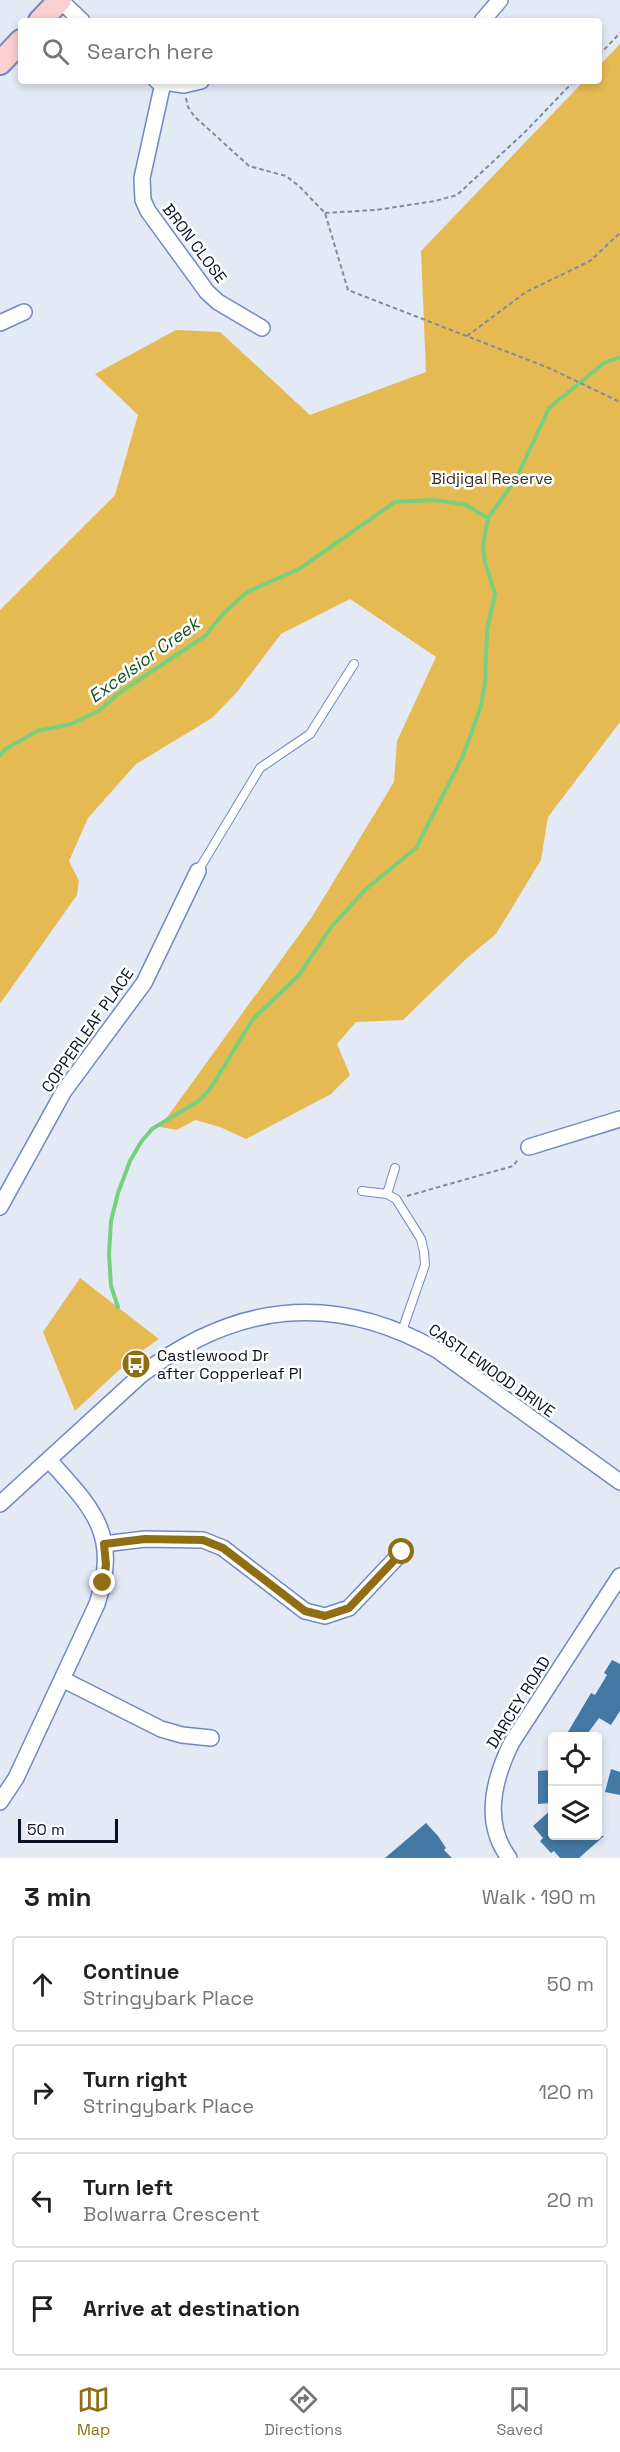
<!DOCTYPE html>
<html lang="en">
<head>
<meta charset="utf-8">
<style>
  :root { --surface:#fff; --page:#f2f2f2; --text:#202124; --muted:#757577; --line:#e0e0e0; --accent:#906f14 }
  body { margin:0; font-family:"Space Grotesk",sans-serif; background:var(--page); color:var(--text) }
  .controls { position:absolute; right:18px; bottom:18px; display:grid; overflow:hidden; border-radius:6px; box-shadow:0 3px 9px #0003 }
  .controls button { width:54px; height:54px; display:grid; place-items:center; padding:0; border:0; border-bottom:2px solid var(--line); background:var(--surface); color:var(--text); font:30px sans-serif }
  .scale { position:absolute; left:18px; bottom:15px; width:100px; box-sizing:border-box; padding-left:6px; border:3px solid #091126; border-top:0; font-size:16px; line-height:21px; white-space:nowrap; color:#091126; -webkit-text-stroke:4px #fff; paint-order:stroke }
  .stop { position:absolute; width:18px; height:18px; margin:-14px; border:4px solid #906f14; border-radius:50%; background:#fff }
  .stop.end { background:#906f14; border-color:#fff; box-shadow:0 2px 6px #0008 }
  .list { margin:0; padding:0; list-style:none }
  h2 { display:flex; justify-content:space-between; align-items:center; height:78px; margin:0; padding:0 24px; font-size:26px }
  h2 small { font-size:20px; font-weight:400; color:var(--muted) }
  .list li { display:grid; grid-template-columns:39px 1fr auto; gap:18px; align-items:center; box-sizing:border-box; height:96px; margin:0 12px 12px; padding:0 12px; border:2px solid var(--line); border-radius:6px }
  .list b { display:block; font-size:22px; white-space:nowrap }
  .list p { margin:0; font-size:20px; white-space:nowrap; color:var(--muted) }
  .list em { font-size:20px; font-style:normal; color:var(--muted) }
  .icon { flex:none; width:33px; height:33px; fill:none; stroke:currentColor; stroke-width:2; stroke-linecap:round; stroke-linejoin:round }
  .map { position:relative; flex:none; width:620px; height:1858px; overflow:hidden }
  .search { position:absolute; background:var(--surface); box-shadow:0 3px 9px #0003; left:18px; right:18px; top:18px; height:66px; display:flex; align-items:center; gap:15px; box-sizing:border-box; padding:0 21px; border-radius:6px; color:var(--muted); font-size:22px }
  .sheet { height:510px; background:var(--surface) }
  nav { display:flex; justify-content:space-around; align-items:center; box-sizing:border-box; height:84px; border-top:2px solid var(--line); background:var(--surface); font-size:16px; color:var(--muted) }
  nav a { display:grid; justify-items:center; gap:3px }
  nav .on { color:var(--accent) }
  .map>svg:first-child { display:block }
</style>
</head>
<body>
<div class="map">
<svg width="620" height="1858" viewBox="0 0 620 1858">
  <rect width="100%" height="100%" fill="#e3e9f5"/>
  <path fill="#e5ba52" d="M620,44V722L548,817L541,860L496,934L467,958L403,1020L356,1022L337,1044L350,1075L331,1094L246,1139L220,1127L195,1120L177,1130L160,1127L312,917L394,782L397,741L436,657L350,599L281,634L237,692L212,718L136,764L88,818L69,861L79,881L77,895L0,1004V610L115,495L138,415L95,374L176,330L220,332L310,415L426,372L421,251L584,81H599V66Z
    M80,1278L159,1339L132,1358L75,1411L43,1332Z"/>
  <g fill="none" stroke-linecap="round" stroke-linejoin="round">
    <path stroke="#77d080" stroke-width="4" d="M0,756L4,750L37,731L71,724L100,710L119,693L205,636L224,613L247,592L299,569L395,502L432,500L464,504L488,518L516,479L549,408L604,363L620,357
      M118,1307L111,1286L109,1254L111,1221L118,1193L130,1161L141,1142L152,1129L200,1100L212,1086L253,1019L299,975L332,926L366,889L416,848L462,758L481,706L485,682L487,630L495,594L485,562L483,546L488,518"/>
  </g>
  <path fill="#4479a6" d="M612,1660L620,1664V1711L611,1725L599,1718L585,1737H565L591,1693L595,1695L607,1675L604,1673Z
    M611,1769L620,1772V1795L605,1792Z
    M552,1770V1803L538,1804V1771Z
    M552,1809V1836H604L579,1858H560L554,1851L551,1853L540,1841L543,1838L533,1826Z
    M426,1823L438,1836L446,1848L444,1850L452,1858H385Z"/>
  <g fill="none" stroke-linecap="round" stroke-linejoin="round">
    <g stroke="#728ac3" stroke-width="10">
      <path id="lane" d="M198,871L260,768L310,734L354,664
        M395,1168L387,1194L396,1199L421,1239L424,1252L425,1265L402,1331
        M362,1191L387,1194"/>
    </g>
    <g stroke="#728ac3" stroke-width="18">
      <path id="street" d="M60,0L82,21
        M482,21L500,0
        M157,81L184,85L201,81
        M163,83L142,178L143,200L148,211L207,292L218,302L262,328
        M0,323L24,312
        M529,1147L620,1119
        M0,1207L64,1091L144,983L198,871
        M0,1504L141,1375C235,1303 333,1291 437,1350L620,1482
        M104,1544L145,1539L203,1540L223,1548L305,1611L325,1616L349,1608L402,1552
        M62,1679L161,1729L182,1735L211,1738
        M0,1802L16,1778L97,1604C120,1534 93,1509 49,1460
        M509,1858C482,1822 494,1778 512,1742L620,1576"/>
    </g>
    <g stroke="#728ac3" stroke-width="26">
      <path id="secondary" d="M40,21L60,0
        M0,63L21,41"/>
    </g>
    <path stroke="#838a9a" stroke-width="2" stroke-dasharray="4.5 3" stroke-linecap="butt" d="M599,55L620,33
      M186,98L188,107L194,116L249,166L286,176L299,186L325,213L348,290L549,368L620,402
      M325,213L376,210L435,201L457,195L525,132L574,81
      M467,336L526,292L590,261L620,233
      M407,1196L513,1166L519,1158"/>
    <use href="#lane" stroke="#fff" stroke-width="8"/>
    <use href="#street" stroke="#fff" stroke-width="15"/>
    <use href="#secondary" stroke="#facfcd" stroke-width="22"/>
  </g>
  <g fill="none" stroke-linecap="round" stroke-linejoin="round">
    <path stroke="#906f14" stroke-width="8" d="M103,1583L106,1565L104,1544L145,1539L203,1540L223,1548L305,1611L325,1616L349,1608L402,1552"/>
  </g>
  <defs>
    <g id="bus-disc" transform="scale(1.5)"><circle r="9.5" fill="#906f14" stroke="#fff"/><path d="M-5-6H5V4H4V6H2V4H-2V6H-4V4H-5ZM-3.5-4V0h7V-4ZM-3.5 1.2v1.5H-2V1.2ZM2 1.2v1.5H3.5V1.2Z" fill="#fff"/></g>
  </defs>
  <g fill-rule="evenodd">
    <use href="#bus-disc" x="136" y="1364"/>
  </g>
  <g text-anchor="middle" stroke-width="5" stroke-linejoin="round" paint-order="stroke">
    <g font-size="16" fill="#091126" stroke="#fff">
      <text transform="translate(195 243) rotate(53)" y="6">BRON CLOSE</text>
      <text transform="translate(87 1030) rotate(-55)" y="6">COPPERLEAF PLACE</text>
      <text transform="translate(492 1370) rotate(35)" y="6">CASTLEWOOD DRIVE</text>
      <text transform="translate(518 1702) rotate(-58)" y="6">DARCEY ROAD</text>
    </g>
    <g font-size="16" fill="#352c19" stroke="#fff">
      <text x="492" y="484">Bidjigal Reserve</text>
    </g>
    <g font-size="16" fill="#091126" stroke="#fff" text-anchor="start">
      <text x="157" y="1361">Castlewood Dr<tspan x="157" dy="18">after Copperleaf Pl</tspan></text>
    </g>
    <g font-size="18" font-style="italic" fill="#155420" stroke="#fff">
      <text transform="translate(144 660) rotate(-36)" y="6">Excelsior Creek</text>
    </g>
  </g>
</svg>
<div class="controls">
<button><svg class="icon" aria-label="locate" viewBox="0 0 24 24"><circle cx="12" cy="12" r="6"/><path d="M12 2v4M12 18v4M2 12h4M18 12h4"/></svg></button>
<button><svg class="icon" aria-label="layers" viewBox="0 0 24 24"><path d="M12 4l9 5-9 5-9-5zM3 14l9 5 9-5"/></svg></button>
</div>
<div class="scale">50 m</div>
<div class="stop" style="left:402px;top:1552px"></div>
<div class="stop end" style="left:103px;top:1583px"></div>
<div class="search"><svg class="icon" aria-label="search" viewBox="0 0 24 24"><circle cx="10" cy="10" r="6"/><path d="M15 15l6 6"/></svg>Search here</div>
</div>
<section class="sheet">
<h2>3 min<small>Walk · 190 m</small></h2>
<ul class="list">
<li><svg class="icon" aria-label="ahead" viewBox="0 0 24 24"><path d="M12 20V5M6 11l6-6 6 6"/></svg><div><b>Continue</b><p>Stringybark Place</p></div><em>50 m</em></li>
<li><svg class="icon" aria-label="right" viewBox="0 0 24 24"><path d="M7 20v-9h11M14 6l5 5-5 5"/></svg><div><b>Turn right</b><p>Stringybark Place</p></div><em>120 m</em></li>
<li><svg class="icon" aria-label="left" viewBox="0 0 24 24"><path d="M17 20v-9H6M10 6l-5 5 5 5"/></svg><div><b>Turn left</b><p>Bolwarra Crescent</p></div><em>20 m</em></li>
<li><svg class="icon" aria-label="arrive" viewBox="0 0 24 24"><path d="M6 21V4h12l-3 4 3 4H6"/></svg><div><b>Arrive at destination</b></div></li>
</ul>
</section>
<nav>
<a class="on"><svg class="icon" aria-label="map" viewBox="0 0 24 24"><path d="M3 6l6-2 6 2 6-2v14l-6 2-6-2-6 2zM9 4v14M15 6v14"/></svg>Map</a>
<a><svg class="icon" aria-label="directions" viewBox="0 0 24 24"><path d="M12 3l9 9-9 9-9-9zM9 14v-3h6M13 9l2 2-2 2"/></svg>Directions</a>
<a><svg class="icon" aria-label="saved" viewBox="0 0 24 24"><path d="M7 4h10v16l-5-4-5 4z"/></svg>Saved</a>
</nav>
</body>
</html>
